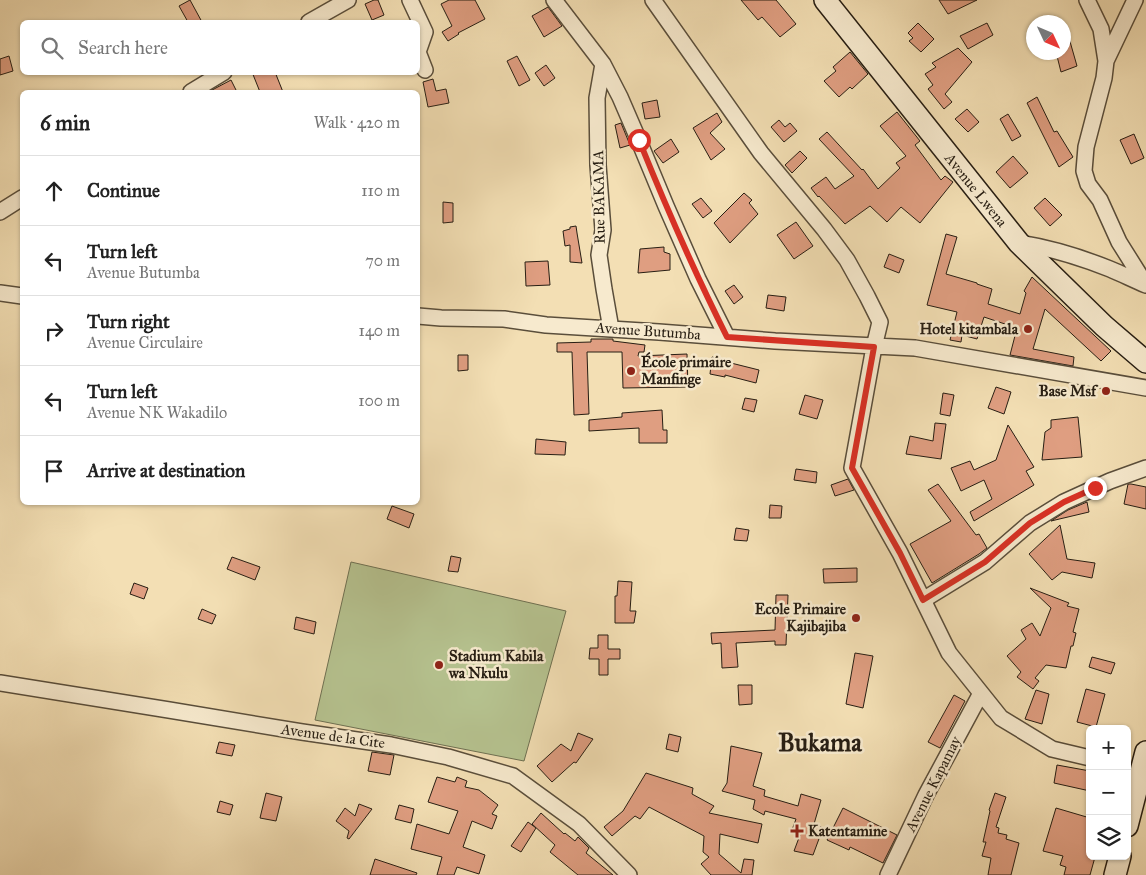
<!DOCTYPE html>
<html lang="en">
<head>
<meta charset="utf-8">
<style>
  :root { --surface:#fff; --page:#f2f2f2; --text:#222; --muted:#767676; --line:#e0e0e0 }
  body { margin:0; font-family:"IM FELL Great Primer",serif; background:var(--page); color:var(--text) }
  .controls { position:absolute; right:15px; bottom:15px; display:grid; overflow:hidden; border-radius:8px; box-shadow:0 1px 4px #0004 }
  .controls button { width:45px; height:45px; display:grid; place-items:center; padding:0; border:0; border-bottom:1px solid var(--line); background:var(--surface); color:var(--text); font:25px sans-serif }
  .compass { position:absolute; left:1026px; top:15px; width:45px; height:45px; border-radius:50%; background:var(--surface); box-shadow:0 1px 4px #0004; rotate:134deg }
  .stop { position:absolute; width:15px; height:15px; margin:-11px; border:4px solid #d93025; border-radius:50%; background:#fff }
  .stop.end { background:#d93025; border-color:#fff; box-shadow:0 1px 5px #0008 }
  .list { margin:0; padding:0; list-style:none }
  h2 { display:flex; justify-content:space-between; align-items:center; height:65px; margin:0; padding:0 20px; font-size:21px }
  h2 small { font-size:16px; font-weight:400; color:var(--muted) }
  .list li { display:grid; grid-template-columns:32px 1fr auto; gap:15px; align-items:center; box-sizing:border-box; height:70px; padding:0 20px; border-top:1px solid var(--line) }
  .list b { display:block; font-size:19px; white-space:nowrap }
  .list p { margin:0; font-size:16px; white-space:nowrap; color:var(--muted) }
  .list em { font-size:16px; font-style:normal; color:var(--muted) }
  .icon { flex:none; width:28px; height:28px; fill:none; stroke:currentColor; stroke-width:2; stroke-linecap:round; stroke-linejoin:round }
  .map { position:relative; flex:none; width:1146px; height:875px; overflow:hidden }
  .search { position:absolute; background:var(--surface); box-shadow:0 1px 4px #0004; left:20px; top:20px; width:400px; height:55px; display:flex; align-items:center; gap:12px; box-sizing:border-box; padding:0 18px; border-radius:8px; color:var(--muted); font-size:19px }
  .panel { position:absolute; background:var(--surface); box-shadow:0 1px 4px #0004; left:20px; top:90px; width:400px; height:415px; border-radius:8px }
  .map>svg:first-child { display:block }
</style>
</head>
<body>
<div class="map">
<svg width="1146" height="875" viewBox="0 0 1146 875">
  <rect width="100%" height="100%" fill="#f3dfb4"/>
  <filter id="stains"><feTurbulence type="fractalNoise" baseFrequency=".004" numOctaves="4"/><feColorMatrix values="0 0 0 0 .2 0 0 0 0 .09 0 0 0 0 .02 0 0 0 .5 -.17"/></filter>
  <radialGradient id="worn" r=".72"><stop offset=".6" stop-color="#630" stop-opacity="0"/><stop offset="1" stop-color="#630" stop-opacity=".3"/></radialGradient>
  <path fill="#b6c390" stroke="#6e7052" d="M351,562L566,611L524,761L315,720Z"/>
  <path fill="#df9e81" stroke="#271e13" d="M190,0L202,22H188L179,6Z
    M374,0H378L384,15L372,20L365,4Z
    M449,0H475L485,19L458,33L459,34L448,41L442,32L452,26L441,4Z
    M741,0H776L796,24L780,37L762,17L758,20Z
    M939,0H977L948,14Z
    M548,7L562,26L544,37L532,16Z
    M918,23L934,39L921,52L909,41L913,38L908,33Z
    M987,23L993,35L968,49L960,36Z
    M1064,31H1067L1077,66L1061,72L1056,52H1064Z
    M958,48L972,62L945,94L952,102L944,109L928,89L933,85L925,74L936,67L932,63Z
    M850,52L868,74L852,89L850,87L839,97L824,81L836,71L833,67Z
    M9,56L13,71L0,75V59Z
    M517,56L530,80L519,86L507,61Z
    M546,65L555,78L544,86L535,73Z
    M252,72H275L283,92H260Z
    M433,79L436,91L446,89L449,103L428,107L423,82Z
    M231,80L237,92H208L214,89Z
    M1037,97L1054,132L1057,131L1073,157L1059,167L1027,103Z
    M657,100L660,117L645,119L642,103Z
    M967,109L979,122L968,132L955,119Z
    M897,112L920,141L915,145L941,180L945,176L953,182L920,223L901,207L887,222L870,206L845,224L819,196L818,197L811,188L826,177L835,189L854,176L819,139L827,132L862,170L863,169L878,189L900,168L896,163L906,156L880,126Z
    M717,113L722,122L710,133L725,149L711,160L693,128Z
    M1008,114L1021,136L1012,141L1000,119Z
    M779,120L785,127L790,123L797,131L784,142L771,127Z
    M621,123L630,145L620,148L615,125Z
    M1134,134L1144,158L1131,164L1120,140Z
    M671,139L679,152L663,163L654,151Z
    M800,151L807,158L792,173L785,165Z
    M1013,156L1028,173L1010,188L996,172Z
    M744,193L752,200L749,203L758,214L730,243L714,223Z
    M701,198L712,211L703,218L692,204Z
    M1045,198L1062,215L1050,226L1034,208Z
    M443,202L453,203V222L443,223Z
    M796,222L813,246L794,259L777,235Z
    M576,226L577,233L582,263L570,262V245L565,246L563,231L570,229V227Z
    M946,234L957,237L946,274L977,283V284L992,289L988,304L1020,314L1026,293L1024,291L1032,277L1111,351L1101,361L1045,309L1033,349L1074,357L1073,366L1010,355L1017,328L984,317L977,339L962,335L961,342L950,340L957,312L927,305Z
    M664,247V252L670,254V270L638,273L640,249Z
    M889,254L904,260L899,273L884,267Z
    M548,261L550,285L526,286L525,262Z
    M734,285L743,297L734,304L725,291Z
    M768,295L786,297L784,311L766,308Z
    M591,339H613V341L645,345L644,352H639L638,356L687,354L688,387L623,388L622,352H587L589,414L574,415L572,352H557V343L591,342Z
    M458,355H468V370L458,371Z
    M712,357L727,360V362L759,370L756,383L725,375V377L710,374Z
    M996,387L1011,392L1004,414L988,408Z
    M943,393L954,395L950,416L940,414Z
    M805,395L823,400L817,419L799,414Z
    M745,398L757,400L754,412L742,409Z
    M662,410L663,430H667V443H639V428L589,431V420L622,417V413Z
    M1078,417L1082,457L1042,460L1045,432L1051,428V420Z
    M935,423L946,424L941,459L906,454L910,436L933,441Z
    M1008,425L1034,467L1026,471L1034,485L974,521L970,512L992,499L984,480L961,491L951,468L970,461L974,470L996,460Z
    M536,439L566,442L565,455L535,454Z
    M796,469L817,472L816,483L794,480Z
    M848,479L854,490L835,496L831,485Z
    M938,484L976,535L979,534L987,548L979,554L932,583L910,544L951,521L928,490Z
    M1128,484H1131L1146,487V509L1124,504Z
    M1087,502L1089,512L1051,521L1068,510Z
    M770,505L782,506L781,518H769Z
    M392,506L414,514L409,528L387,519Z
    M1060,525L1067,559L1095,563L1092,578L1062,572L1052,580L1029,554Z
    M736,528L749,530L747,541L734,540Z
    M451,556L461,558L458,572L448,571Z
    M232,557L260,567L255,580L227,569Z
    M857,568V582L824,583L823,569Z
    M618,581L632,582L630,611H636L634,623H615V596H617Z
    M134,583L148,588L144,599L130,594Z
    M1030,588L1069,603L1067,606L1079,609L1073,632L1076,633L1073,646H1071L1066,668L1046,665L1035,678L1039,681L1033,689L1017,677L1021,672L1007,656L1026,639L1021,630L1032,623L1040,636L1051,608Z
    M776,595H788L786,645H775V641L736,643L738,667L722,668L721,643L712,644L711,633L775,630Z
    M202,609L216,615L212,624L198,619Z
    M296,617L316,622L314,634L294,629Z
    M598,635H608V649H620V659H608V675H599V659H589L590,648H598Z
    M855,653L873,656L863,708L846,704Z
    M1092,657L1115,663L1111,674L1089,667Z
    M738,685H752V704L739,705Z
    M1086,689L1105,694L1096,727L1077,722Z
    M1036,690L1049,694L1042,724L1025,719Z
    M954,695L965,701L940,748L928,742Z
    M578,733L593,739L576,763L574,762L552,782L537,766L561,744L571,751Z
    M669,734L681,737L678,752L666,749Z
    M219,742L235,745L232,756L216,753Z
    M731,746L762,753L753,786L765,790L764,796L798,806L801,794L821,800L814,824L823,828L813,855L794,851L800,835L792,830L796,819L765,811L764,815L753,809L755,800L722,791L727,783Z
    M372,752L394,755L390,775L368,771Z
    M1057,765L1090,771V791L1054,783Z
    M646,773L693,788L692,794L714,806L709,813L762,824L758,843L720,834L719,854L741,873L744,859L754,860L752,875H711L701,864L709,857L703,852L704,836L649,807L640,819L635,816L612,836L604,827L623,811Z
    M437,777L455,782L457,777L467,781L465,787L479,790L498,805L492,814L497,816L492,829L472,821L463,847L485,855L479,874L457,867L454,875H437L442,857L411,849L417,824L449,834L458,811L428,802Z
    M266,793L282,797L276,821L260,818Z
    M995,793L1006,797L996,827L999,828L998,833L1007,835L1006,839L1019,843L1011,875H988L991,858L982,856L986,842H983L990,811L989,810Z
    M220,801L233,805L230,815L217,812Z
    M359,804L372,809L349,839L347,838L349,831L336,821L345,808L355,816Z
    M399,805L414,809L411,823L395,819Z
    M843,808L897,835L883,863L850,847L849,850L827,840Z
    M1056,808L1090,818V856L1095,857L1090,875H1064L1066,867L1060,865L1063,856L1043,851Z
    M541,813L564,834L565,833L575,841L578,837L589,848L586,853L613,875H578L550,852L555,845L532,824Z
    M528,822L536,828L521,852L511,846Z
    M375,859L417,873L416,875H370Z"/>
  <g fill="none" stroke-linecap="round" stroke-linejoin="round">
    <g stroke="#5a4e3b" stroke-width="18">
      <path id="street" d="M410,0L425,32L418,52L425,70
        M554,0L603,64L620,97L639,141L666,206L698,279L727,337
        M653,0L761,153L824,229L847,260L867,296L880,322L874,347L852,468L900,553L949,653L1001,718L1052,749L1090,758
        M1087,0L1101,29L1106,61L1104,78L1086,147L1084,171L1088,184L1100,200L1119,242L1146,285
        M309,22L348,0
        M1106,61L1135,0
        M603,64L597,98L598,165L603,230L599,255L604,289L611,329
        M191,92L224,72
        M0,212L22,198
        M1019,243C1050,248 1080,257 1110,269C1122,274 1134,280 1146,285
        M0,293L22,296
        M418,316L441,318L504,319L546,325L659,332L775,341L915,348L1146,388
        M923,600L985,562L1030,523L1064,502L1110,481L1146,468
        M0,683L169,710L302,732L391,745L448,757L513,776L579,824L629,875
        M888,875L926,795L981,693"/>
    </g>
    <g stroke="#271e13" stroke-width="24">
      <path id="secondary" d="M825,0L1019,243L1104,326L1146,362
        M1127,826L1146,752
        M1115,875L1120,856"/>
    </g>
    <use href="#street" stroke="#f7eace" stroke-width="15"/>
    <use href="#secondary" stroke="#f7eace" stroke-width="21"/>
  </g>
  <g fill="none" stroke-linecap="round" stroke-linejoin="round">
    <path stroke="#d93025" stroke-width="6" d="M639,140C666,207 695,273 727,337L874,347L852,468L900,553L923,600L985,562L1030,523L1064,502L1095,488"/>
  </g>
  <g fill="#8f2418" stroke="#f7eace" stroke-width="2">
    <circle cx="1028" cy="329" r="5"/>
    <circle cx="631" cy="371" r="5"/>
    <circle cx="1106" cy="391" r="5"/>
    <circle cx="856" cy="618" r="5"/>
    <circle cx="439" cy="665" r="5"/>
    <path d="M794.5 823.5h5v5h5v5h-5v5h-5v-5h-5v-5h5z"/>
  </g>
  <g text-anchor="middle" stroke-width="5" stroke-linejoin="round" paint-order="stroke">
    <g font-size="15" fill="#271e13" stroke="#f7eace">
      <text transform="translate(976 190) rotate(51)" y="5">Avenue Lwena</text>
      <text transform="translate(599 197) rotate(-91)" y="5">Rue BAKAMA</text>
      <text transform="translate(648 331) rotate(4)" y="5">Avenue Butumba</text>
      <text transform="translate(333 736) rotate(8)" y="5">Avenue de la Cite</text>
      <text transform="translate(933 784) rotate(-63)" y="5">Avenue Kapamay</text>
    </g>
    <g font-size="15" font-weight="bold" fill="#271e13" stroke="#f7eace" text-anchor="end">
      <text x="1018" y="334">Hotel kitambala</text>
      <text x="641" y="367" text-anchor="start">École primaire<tspan x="641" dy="17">Manfinge</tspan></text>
      <text x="1096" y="396">Base Msf</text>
      <text x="846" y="614">Ecole Primaire<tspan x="846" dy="17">Kajibajiba</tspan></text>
      <text x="449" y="661" text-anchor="start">Stadium Kabila<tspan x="449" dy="17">wa Nkulu</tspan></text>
      <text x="808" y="836" text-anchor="start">Katentamine</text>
    </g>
    <g font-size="25" font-weight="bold" fill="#271e13" stroke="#f7eace">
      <text x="820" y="751">Bukama</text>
    </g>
  </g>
  <rect width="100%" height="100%" filter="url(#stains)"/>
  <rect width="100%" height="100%" fill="url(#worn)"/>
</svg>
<div class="controls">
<button>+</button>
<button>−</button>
<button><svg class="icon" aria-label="layers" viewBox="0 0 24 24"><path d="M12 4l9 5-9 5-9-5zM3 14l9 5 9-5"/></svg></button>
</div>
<svg class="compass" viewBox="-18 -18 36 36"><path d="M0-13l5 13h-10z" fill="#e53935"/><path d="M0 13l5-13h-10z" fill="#767676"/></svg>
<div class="stop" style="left:639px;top:140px"></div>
<div class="stop end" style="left:1095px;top:488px"></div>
<div class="search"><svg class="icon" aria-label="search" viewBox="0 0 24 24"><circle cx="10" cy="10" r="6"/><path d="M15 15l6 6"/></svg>Search here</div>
<section class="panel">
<h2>6 min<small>Walk · 420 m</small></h2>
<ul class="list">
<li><svg class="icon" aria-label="ahead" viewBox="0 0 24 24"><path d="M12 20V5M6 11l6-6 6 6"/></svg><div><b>Continue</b></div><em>110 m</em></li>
<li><svg class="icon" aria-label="left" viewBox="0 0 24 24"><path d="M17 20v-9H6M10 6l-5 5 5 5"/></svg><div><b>Turn left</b><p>Avenue Butumba</p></div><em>70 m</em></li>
<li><svg class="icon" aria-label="right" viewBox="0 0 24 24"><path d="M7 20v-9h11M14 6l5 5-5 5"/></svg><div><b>Turn right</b><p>Avenue Circulaire</p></div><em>140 m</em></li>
<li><svg class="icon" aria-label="left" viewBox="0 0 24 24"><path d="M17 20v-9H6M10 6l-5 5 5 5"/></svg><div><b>Turn left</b><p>Avenue NK Wakadilo</p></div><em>100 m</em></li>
<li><svg class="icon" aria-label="arrive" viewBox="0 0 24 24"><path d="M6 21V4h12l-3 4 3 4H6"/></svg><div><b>Arrive at destination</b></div></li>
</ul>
</section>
</div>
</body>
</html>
